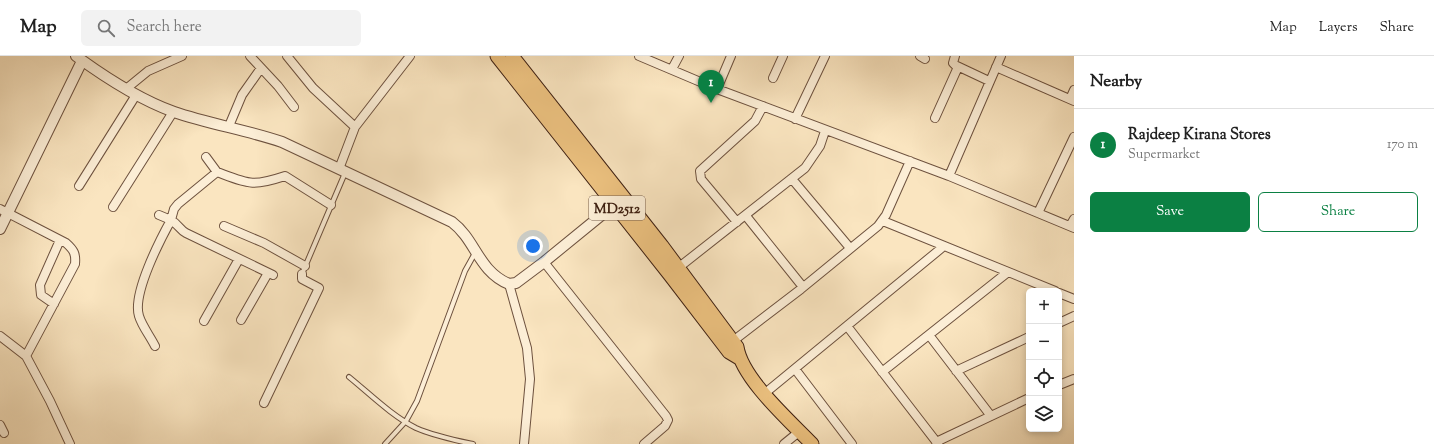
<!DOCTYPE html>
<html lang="en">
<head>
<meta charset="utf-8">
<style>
  :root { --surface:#fff; --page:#f2f2f2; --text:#222; --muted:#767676; --line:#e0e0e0; --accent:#0b8043 }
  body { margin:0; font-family:"Sorts Mill Goudy",serif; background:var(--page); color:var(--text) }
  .controls { position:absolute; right:12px; bottom:12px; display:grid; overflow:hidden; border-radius:6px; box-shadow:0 2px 6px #0003 }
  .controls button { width:36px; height:36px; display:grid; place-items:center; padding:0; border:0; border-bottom:1px solid var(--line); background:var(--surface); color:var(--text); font:20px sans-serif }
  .you { position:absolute; left:533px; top:190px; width:14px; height:14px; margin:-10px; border:3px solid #fff; border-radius:50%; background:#1a73e8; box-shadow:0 0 0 6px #1a73e833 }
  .badge { display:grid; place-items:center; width:26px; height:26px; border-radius:50%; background:var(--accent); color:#fff; font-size:13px; font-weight:700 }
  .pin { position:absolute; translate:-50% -33px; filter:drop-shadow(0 1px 2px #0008) }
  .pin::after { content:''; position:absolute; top:21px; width:14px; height:12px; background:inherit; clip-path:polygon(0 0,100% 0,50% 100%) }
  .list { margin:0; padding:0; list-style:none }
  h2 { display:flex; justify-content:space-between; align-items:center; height:52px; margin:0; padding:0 16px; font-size:17px }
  h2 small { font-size:13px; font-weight:400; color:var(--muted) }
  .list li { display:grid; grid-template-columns:26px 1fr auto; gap:12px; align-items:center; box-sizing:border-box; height:72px; padding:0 16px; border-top:1px solid var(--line) }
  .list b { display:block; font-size:15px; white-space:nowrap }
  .list p { margin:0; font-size:13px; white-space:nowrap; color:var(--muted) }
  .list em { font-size:13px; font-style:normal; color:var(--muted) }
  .actions { display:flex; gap:8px; padding:12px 16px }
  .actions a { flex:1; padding:9px 0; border:1px solid var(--accent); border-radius:6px; text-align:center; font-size:14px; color:var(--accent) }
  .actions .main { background:var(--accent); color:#fff }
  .icon { flex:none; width:22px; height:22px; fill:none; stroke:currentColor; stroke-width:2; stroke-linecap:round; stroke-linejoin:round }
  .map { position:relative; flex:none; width:1074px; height:388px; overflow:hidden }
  header { display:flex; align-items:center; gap:24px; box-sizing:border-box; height:56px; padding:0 20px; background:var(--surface); border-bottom:1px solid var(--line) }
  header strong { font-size:19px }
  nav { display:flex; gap:22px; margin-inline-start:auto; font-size:14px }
  .search { width:280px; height:36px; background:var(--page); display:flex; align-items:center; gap:10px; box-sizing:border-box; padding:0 14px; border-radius:6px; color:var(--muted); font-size:15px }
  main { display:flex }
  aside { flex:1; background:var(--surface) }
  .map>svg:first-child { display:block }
</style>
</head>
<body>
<header>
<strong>Map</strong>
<div class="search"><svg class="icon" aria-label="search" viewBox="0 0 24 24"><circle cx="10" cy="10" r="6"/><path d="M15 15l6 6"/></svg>Search here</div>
<nav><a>Map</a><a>Layers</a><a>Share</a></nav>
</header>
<main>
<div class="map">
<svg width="1074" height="388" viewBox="0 0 1074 388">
  <rect width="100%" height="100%" fill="#fae5c0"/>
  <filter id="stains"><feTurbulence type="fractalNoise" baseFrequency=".005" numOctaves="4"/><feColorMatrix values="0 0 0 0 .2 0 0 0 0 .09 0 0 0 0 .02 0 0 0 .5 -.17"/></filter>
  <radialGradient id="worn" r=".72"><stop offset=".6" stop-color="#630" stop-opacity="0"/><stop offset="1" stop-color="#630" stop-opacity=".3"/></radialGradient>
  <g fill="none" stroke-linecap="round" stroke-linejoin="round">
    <g stroke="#6d513e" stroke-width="6">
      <path id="service" d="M302,218L345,117
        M349,321C370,338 392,360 416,372C434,380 454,384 473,388
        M385,388L406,365L417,345L465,215L475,197"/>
    </g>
    <g stroke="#6d513e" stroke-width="10">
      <path id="minor" d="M250,0L278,30L294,51
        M287,0L313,32L355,71
        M639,0L717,33L949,120L1074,172
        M920,0L925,3
        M955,0L953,7L955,9L989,25
        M996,11L1074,45
        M672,13L679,0
        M773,22L783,0
        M126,33L148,15L182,0
        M717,33L731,0
        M1070,43L1074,34
        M935,62L958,11
        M795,63L825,0
        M229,70L242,39L261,12
        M206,101L217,116
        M339,113L355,71L410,0
        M949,120L1001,0
        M792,123L850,192
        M79,130L136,39
        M113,151L173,56
        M0,153L66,187C74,194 76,198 75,208L26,300
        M1038,157L1074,81
        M159,159L171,164L174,153L178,148L217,116C249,128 252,131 285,120L331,149
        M746,160L803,231
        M883,165L1055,235
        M737,166L701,123L700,115L755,65L763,50
        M224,170L264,187L305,210
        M1070,170L1074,163
        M544,206L666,360L668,364L665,370L644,388
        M678,212L805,112L820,90L825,75
        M509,228L527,292L530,323L524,388
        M1059,237L1074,243
        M54,248L41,239L40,229L60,184
        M241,264L268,217
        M204,265L239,203
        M1059,267L1074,260
        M847,270L938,388
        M929,279L991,360
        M0,280L26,300L50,345L70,388
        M733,285L801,233L878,170L886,159L910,105
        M155,290C150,280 142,270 139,260C132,238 160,184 171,164C179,169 180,174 186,177L273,219
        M795,313L852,388
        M956,315L1029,281
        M882,316L1008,216
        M1059,329L1074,323
        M764,338L944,190
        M264,347L319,232L302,223V218
        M0,369L4,377
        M936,386L1029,342
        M784,388L800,375"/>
    </g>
    <g stroke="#6d513e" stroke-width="12">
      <path id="tertiary" d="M76,0C106,22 138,43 174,56C209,68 247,74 282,86L452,166C476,184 478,215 509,228L516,227L544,206L620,144
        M0,173L82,5"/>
    </g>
    <g stroke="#3e2012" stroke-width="15">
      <path id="primary" d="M497,0L670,219L729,296L739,302
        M512,0L662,190L737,291C742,323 790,365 812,388"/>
    </g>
    <use href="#service" stroke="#fceed6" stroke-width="4"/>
    <use href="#minor" stroke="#fceed6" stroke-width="8"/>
    <use href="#tertiary" stroke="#fceed6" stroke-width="10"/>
    <use href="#primary" stroke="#edc280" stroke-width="13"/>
  </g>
  <g text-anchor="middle" stroke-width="3" stroke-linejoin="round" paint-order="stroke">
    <rect fill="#fceed6" stroke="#775e4d" stroke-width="1" x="589" y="140" width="56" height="24" rx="3"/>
    <g font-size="14" font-weight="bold" fill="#3e2012">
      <text x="617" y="157">MD2512</text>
    </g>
  </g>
  <rect width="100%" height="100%" filter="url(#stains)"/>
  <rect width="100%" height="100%" fill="url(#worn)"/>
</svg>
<div class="controls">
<button>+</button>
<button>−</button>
<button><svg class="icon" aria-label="locate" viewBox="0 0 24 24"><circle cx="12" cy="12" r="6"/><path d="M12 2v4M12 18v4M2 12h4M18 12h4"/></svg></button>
<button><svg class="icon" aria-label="layers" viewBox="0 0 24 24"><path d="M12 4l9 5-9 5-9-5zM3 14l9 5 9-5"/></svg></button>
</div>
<div class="you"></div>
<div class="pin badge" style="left:711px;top:47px">1</div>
</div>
<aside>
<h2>Nearby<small></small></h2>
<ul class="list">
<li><span class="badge">1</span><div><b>Rajdeep Kirana Stores</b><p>Supermarket</p></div><em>170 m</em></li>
</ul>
<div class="actions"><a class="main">Save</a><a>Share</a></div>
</aside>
</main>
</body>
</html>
